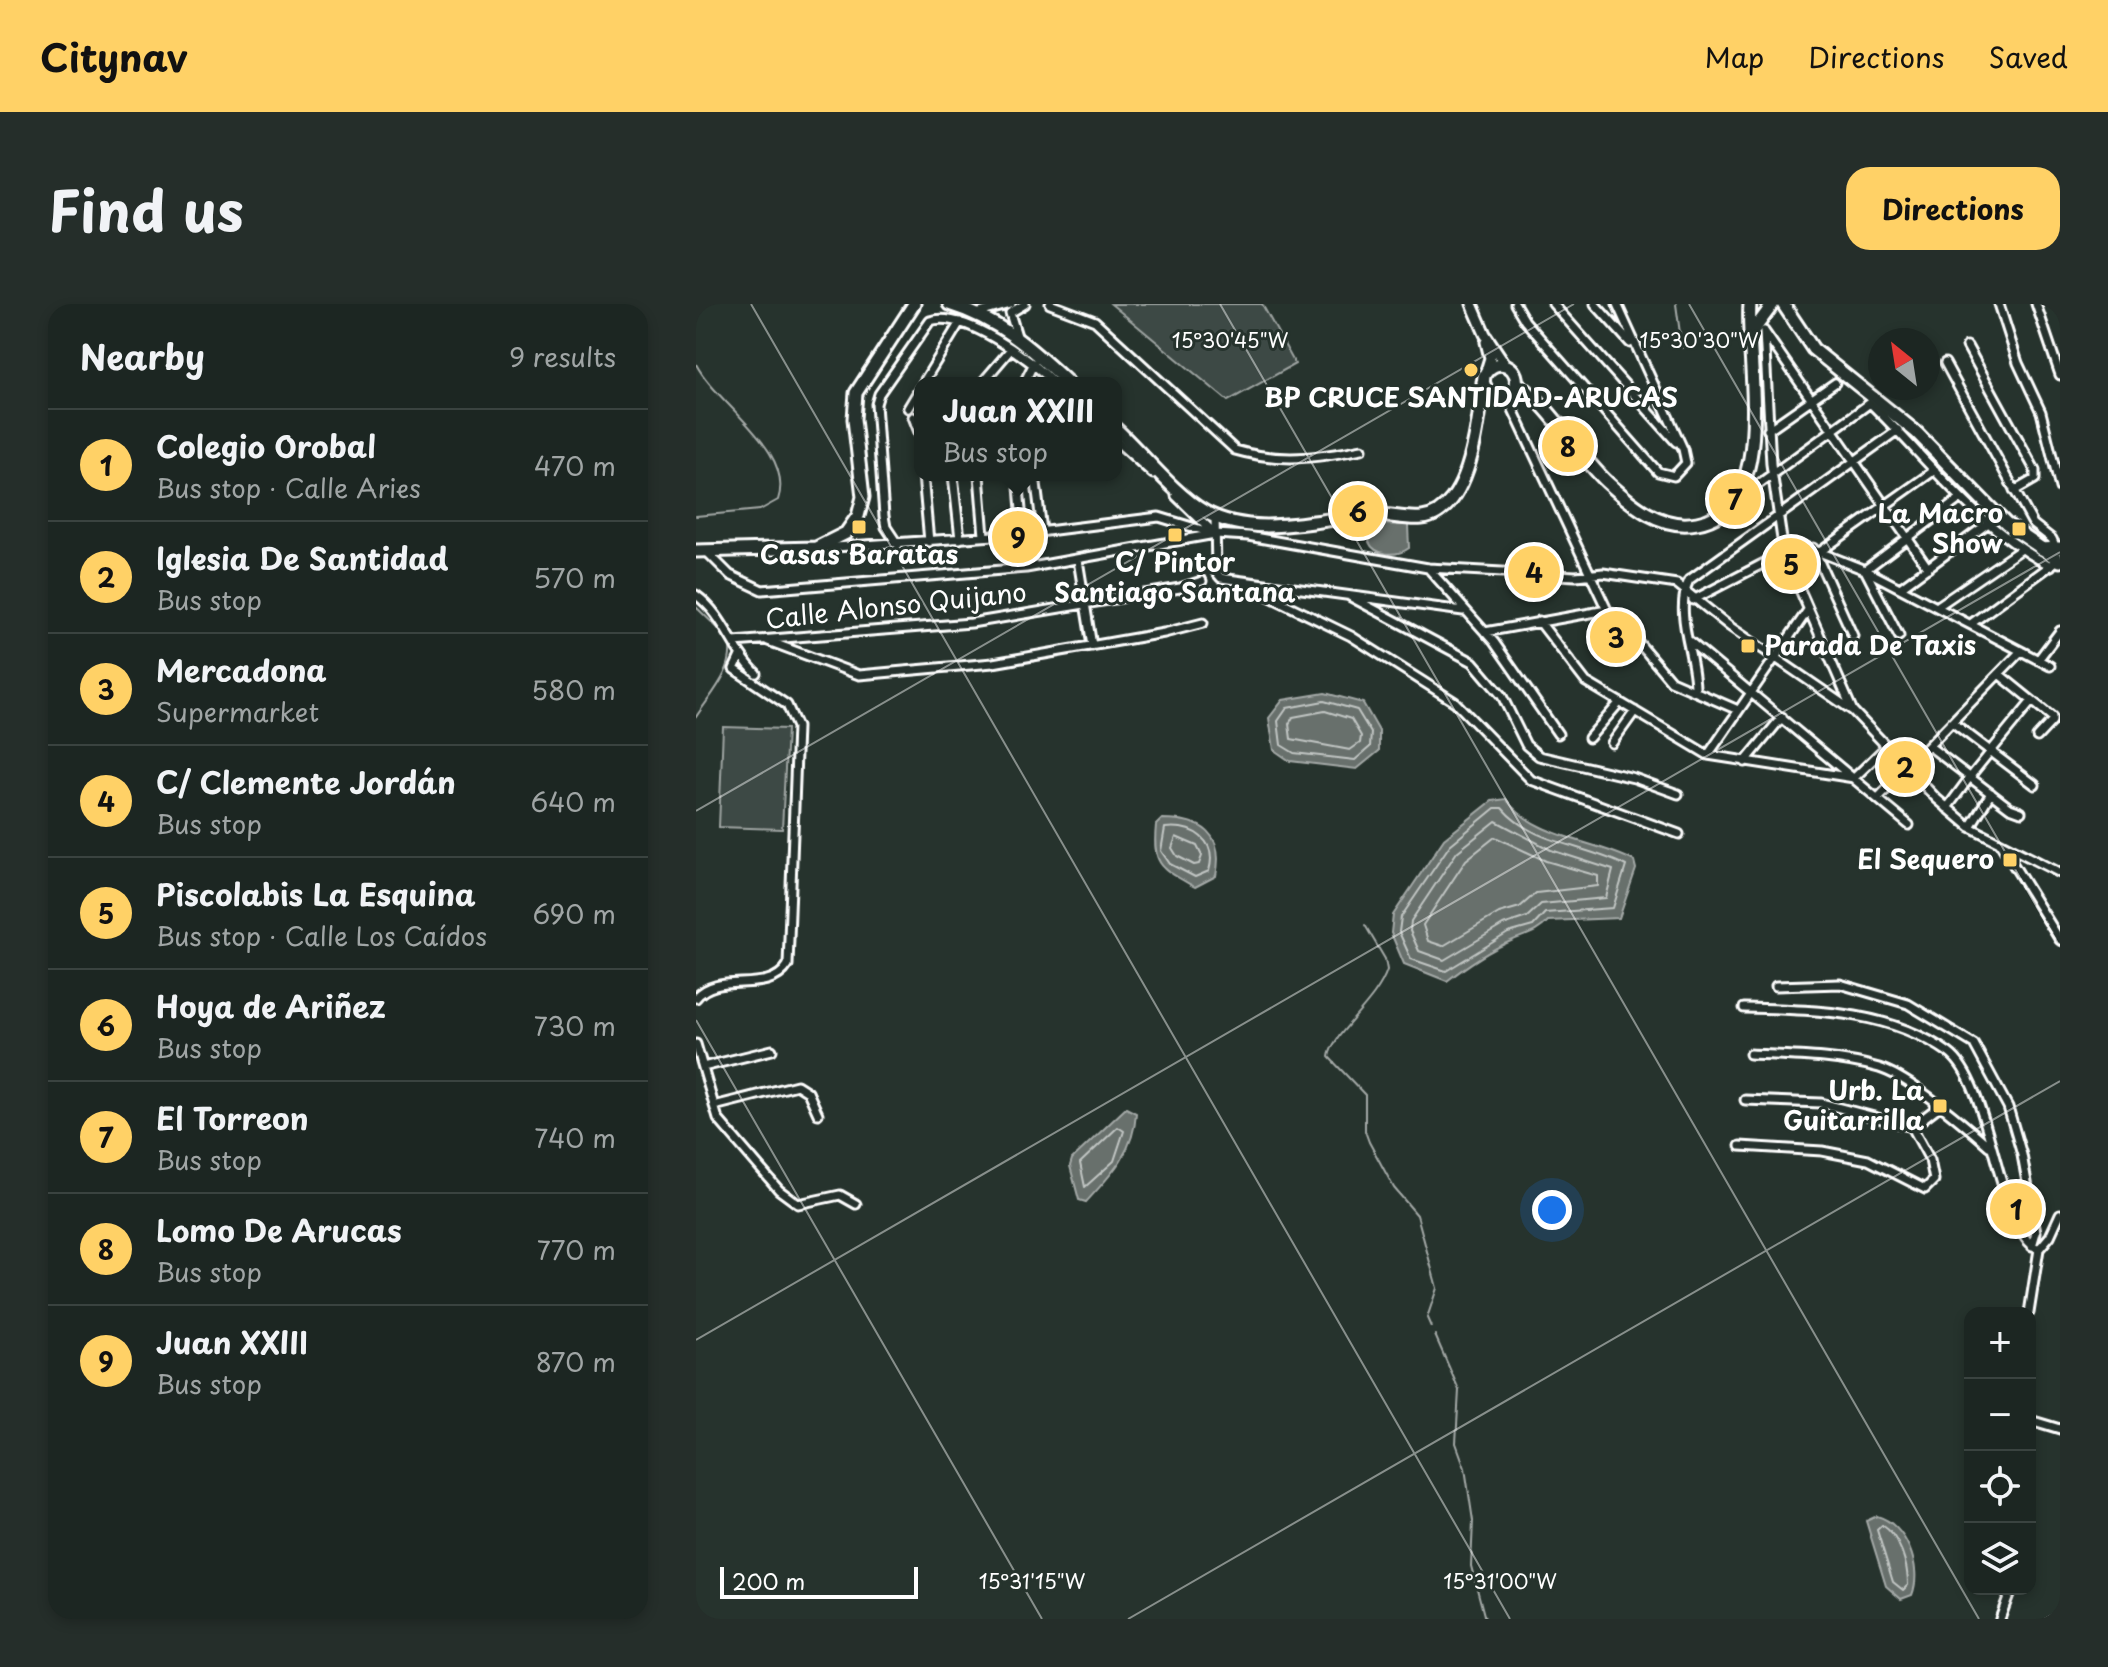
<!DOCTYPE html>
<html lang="en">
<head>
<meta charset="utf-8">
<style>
  :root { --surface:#1c2622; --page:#252e2a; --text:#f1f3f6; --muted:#a0a5a5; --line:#3a4340; --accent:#ffd166 }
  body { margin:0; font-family:"Playpen Sans",sans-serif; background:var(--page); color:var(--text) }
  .controls { position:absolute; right:24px; bottom:24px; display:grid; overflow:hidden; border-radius:16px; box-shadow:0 4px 12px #0003 }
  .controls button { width:72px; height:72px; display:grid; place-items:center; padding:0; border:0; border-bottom:2px solid var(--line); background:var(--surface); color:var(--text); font:40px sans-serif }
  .compass { position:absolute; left:1172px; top:24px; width:72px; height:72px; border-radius:50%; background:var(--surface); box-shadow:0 4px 12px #0003; rotate:330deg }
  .scale { position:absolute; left:24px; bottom:20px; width:198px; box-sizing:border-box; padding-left:8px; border:4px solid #fff; border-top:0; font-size:22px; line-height:28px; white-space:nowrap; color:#fff; -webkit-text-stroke:6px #26332d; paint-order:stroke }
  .you { position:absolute; left:856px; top:906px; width:28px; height:28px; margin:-20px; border:6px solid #fff; border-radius:50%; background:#1a73e8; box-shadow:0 0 0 12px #1a73e833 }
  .badge { display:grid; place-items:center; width:52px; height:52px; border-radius:50%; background:var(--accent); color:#111; font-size:26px; font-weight:700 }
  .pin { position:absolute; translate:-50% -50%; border:4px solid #fff; box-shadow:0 2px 8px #0006 }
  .popup { position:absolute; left:218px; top:73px; width:208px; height:104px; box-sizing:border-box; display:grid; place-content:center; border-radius:16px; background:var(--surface); filter:drop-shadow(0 2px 6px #0005); font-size:26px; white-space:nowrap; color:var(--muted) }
  .popup b { font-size:30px; color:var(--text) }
  .popup::after { content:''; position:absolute; left:50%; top:100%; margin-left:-16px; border:16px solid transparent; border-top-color:var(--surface) }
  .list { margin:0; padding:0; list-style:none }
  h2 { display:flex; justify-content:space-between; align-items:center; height:104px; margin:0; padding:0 32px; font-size:34px }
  h2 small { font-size:26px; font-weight:400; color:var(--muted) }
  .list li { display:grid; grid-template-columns:52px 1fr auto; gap:24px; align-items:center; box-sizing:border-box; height:112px; padding:0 32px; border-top:2px solid var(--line) }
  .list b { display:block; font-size:30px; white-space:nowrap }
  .list p { margin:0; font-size:26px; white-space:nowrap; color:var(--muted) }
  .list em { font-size:26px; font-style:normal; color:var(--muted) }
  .icon { flex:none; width:44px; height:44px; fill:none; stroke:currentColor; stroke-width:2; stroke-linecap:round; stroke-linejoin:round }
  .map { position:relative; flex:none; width:1364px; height:1315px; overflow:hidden; border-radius:24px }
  header { display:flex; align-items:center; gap:48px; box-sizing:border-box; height:112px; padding:0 40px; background:var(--accent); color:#111 }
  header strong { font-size:38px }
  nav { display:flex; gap:44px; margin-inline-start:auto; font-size:28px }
  .intro { display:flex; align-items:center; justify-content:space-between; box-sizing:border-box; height:192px; padding:0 48px }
  h1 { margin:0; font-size:56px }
  .button { padding:20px 36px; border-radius:24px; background:var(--accent); color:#111; font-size:28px; font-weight:700 }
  main { display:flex; gap:48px; padding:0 48px }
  aside { flex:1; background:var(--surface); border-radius:24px; box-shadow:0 4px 12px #0003 }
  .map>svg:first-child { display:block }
</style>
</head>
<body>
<header>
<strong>Citynav</strong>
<nav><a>Map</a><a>Directions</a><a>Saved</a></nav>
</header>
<div class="intro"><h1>Find us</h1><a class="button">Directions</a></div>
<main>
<aside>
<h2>Nearby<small>9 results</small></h2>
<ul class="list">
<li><span class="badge">1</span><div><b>Colegio Orobal</b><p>Bus stop · Calle Aries</p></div><em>470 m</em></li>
<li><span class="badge">2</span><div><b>Iglesia De Santidad</b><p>Bus stop</p></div><em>570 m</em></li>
<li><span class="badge">3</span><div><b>Mercadona</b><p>Supermarket</p></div><em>580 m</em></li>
<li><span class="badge">4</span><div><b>C/ Clemente Jordán</b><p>Bus stop</p></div><em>640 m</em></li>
<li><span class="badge">5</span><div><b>Piscolabis La Esquina</b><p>Bus stop · Calle Los Caídos</p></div><em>690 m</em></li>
<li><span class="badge">6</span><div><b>Hoya de Ariñez</b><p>Bus stop</p></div><em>730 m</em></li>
<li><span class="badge">7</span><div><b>El Torreon</b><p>Bus stop</p></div><em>740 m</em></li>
<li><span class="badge">8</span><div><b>Lomo De Arucas</b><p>Bus stop</p></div><em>770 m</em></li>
<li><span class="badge">9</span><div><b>Juan XXIII</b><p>Bus stop</p></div><em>870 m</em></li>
</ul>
</aside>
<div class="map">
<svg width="1364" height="1315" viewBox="0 0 1364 1315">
  <rect width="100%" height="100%" fill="#26332d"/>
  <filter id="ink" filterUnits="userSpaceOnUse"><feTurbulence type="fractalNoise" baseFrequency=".0125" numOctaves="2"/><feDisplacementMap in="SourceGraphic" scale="16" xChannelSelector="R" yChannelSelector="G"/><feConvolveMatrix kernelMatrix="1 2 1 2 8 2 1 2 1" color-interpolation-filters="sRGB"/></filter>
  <g filter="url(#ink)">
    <path fill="#3e4944" stroke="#9ea4a2" stroke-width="2" d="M415,0H566L599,60L532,97Z
      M27,423L91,425L86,525L23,523Z"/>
    <path fill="#67706c" stroke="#a4a9a7" stroke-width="2" d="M679,220L712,221L713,244C701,253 679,252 673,238Z
      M629,389L667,399L683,427V447L661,465L594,457L578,446L573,414L587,396Z
      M810,495C838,534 898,536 938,557L940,565L923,614L852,617C840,630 830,630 815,637C792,647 770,662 751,677L708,660L695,629L697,611L748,535L796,497Z
      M466,515C506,515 529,529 520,572L499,583C465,564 456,562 460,521Z
      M430,804L440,809C438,848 415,871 390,898L383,896L374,862L376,855Z
      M1181,1212C1210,1220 1227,1264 1216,1291L1205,1295L1190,1282L1170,1217Z"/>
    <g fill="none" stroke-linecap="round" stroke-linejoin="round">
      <path stroke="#c2c6c4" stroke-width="2" d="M628,397L661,406L675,429L674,443L659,456L598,449L585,441L582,417L591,404Z
        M629,407L655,415L665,432L664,439L654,446L595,435L593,420L597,413Z
        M799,504H806C836,540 891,541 930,562L917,604L849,609L837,622L812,629L750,667L715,655L703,628L705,613L754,541Z
        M800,517L855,546L917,566L910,594L845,600L831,613L807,621L748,656L723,647L714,627L715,617L761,548Z
        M469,524C497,521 522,536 513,567L499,573L474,560L465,547Z
        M480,533L501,542L506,552L503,560L498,561L481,552L476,544Z
        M799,533L850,557L902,572V582L840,589L824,603L803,609L747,642L732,637L727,621L770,556Z
        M422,823L428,827L418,857L389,883L384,859Z
        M1186,1221C1204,1232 1212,1261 1212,1281L1207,1286L1197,1278L1181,1226Z"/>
      <path stroke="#a4a9a7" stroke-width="2" d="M980,0L986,44
        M0,60C21,101 99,146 82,196L64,206L0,212
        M0,303L30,332
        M0,413C15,390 40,365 33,337
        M669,621L689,655L691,666C681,698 635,731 633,753L669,791V827L673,838L698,884L721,911L741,984L731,1014L735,1023
        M739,1031L763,1086L760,1139L769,1164L777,1217L775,1262L789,1315"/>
      <g stroke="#fff" stroke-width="12">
        <path id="pedestrian" d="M1274,473L1295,447"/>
      </g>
      <g stroke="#fff" stroke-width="13">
        <path id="minor" d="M354,0L399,17L539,146C584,159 621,154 666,145
          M819,0L829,17L962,168L978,172L990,159L987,145L921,0
          M857,0L980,138
          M899,0L934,39
          M1303,0L1322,59L1345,108L1364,184
          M1340,0L1364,71
          M283,9L315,0
          M1068,27L1075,160L1088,249L1156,405
          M1068,27L1232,264
          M321,32L314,9L329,0
          M1271,42L1339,166V175L1318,187
          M1249,59L1337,220L1356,235L1359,242
          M227,79L264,18
          M286,79L315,45
          M328,79L338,59
          M814,90V99L911,306L921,313L975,377L1042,406
          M212,104L224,84
          M217,113L224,131
          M1072,126L1139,79
          M420,137L457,170
          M227,171L233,238
          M257,171L264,235
          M283,171L288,232
          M322,171L330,264
          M339,171L346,227
          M1041,191L1049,190L1174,99C1233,156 1281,224 1355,262
          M480,192L514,225
          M519,212L520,268L525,274L767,307
          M202,241L190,223L188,212L180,100L183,90L234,17C267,6 335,55 358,79
          M125,244L327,230L463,213L516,229
          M1117,244L1157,332
          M1125,247L1239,166
          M12,249L34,271L66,286L330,264L519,230L552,232L732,264L880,272L907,269L981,280L1033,322L1157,407L1241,495L1274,523L1364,569
          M382,256L396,342
          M732,264L798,338L862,430
          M544,278L655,332L759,398L835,476L983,530
          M1204,284L1291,220
          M0,291C29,312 35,345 60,369
          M653,292L777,358L806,392L830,441L843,452L938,474L982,490
          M997,296L1099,243L1108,242L1169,266L1354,362
          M1242,302L1324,246
          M843,317L890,378L1012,451L1158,474L1192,441
          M1276,319L1358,259
          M789,328L911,306
          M1203,332L1169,266L1265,194
          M72,337L163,371L297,359L468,329L507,319
          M993,337L1213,521
          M38,338L275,319L484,284L506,277
          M1342,356L1364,327
          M1303,370L1356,413V417L1341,433
          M999,387C1000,352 977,310 993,276L1202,126
          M1256,418L1339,481
          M893,434L924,398
          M916,439L939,407
          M1233,442L1314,504L1325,508
          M1295,447L1336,397
          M1012,451L1112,306
          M1049,458L1086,413
          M1182,494L1325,347
          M1251,504L1274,473
          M1274,523L1295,489
          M1304,539L1364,636
          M1080,682L1144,680L1212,700L1278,740L1312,803L1326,851L1340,928L1336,942
          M0,694C22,666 72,693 92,661L101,423L91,401L38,365L44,352
          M1048,704C1119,706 1193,706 1253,749C1296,780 1302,931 1343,945
          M0,740L22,815L83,886L102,900L144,891L160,900
          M1054,750C1097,752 1141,752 1183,764C1213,773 1268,820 1293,842
          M7,763L76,746
          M1049,796L1125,799L1216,823L1242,803
          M18,802L101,781L112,788L122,810
          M1044,842L1126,847L1172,856L1229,885L1238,876L1234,856L1216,823
          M1333,1009L1343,945L1354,932L1364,910
          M1334,1116L1364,1125
          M1304,1315L1315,1285"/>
      </g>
      <g stroke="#fff" stroke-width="15">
        <path id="tertiary" d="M776,0L789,30L809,60
          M789,70L794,54L790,38"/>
      </g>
      <g stroke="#fff" stroke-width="17">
        <path id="secondary" d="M253,0C302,15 335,44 372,79
          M1087,0L1117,45L1220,128L1310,220L1364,257
          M1057,27L1077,0
          M821,79C858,105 879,148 911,178C936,201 965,226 1001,219C1085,204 1049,55 1054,0
          M420,125C446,149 479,191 509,208C559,235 620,215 671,211C690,209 708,216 726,214C738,213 749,204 756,195C778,167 784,107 788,72C799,49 829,63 818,87L805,94L791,87L787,78
          M1345,245L1364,244
          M0,247L120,244L150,229L162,212L167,193L158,115L160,89L218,0"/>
      </g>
      <use href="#pedestrian" stroke="#26332d" stroke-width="6"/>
      <use href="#minor" stroke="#26332d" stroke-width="7"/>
      <use href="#tertiary" stroke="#26332d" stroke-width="9"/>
      <use href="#secondary" stroke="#26332d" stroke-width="11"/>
    </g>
  </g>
  <path fill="none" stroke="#fff" stroke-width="2" stroke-opacity="0.45" d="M55,0L814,1315M524,0L1283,1315M993,0L1364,643M0,507L878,0M0,716L346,1315M0,1036L1364,248M432,1315L1364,777M1348,1315L1364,1306"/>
  <g fill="#ffd166" stroke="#26332d" stroke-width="3">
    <circle cx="775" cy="66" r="8"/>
    <rect x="155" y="215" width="16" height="16" rx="4"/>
    <rect x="1315" y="217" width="16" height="16" rx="4"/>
    <rect x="471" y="223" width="16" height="16" rx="4"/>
    <rect x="1044" y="334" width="16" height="16" rx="4"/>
    <rect x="1306" y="548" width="16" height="16" rx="4"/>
    <rect x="1236" y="794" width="16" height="16" rx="4"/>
  </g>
  <g text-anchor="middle" stroke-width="6" stroke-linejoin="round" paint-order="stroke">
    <g font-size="26" font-weight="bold" fill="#fff" stroke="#26332d">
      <text x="775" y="103">BP CRUCE SANTIDAD-ARUCAS</text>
      <text x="1307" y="219" text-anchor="end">La Macro<tspan x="1307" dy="30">Show</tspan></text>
      <text x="163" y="260">Casas Baratas</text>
      <text x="479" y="268">C/ Pintor<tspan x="479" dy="30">Santiago Santana</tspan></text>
      <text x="1068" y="351" text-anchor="start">Parada De Taxis</text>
      <text x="1298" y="565" text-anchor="end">El Sequero</text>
      <text x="1228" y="796" text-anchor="end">Urb. La<tspan x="1228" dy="30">Guitarrilla</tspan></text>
    </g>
    <g font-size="26" fill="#fff" stroke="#26332d">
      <text transform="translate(200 302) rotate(-6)" y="9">Calle Alonso Quijano</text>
    </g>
  </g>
  <g font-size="20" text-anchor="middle" fill="#fff" stroke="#26332d" stroke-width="6" stroke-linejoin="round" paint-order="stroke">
    <text x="534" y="44">15°30'45"W</text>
    <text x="1003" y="44">15°30'30"W</text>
    <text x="336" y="1285">15°31'15"W</text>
    <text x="804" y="1285">15°31'00"W</text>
  </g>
</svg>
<div class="controls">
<button>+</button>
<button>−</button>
<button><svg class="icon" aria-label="locate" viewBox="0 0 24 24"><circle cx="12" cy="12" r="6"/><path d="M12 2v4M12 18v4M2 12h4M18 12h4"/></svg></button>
<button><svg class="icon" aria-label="layers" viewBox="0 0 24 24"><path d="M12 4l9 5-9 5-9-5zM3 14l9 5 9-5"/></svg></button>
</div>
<svg class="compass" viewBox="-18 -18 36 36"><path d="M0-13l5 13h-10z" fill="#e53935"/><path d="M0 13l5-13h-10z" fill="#a0a5a5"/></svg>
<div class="scale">200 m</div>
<div class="you"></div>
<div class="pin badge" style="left:1320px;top:905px">1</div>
<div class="pin badge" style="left:1209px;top:463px">2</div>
<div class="pin badge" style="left:920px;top:333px">3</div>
<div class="pin badge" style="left:838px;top:268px">4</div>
<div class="pin badge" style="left:1095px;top:260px">5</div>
<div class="pin badge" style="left:662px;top:207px">6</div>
<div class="pin badge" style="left:1039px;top:195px">7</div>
<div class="pin badge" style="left:872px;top:142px">8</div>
<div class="pin badge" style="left:322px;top:233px">9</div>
<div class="popup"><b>Juan XXIII</b>Bus stop</div>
</div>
</main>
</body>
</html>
